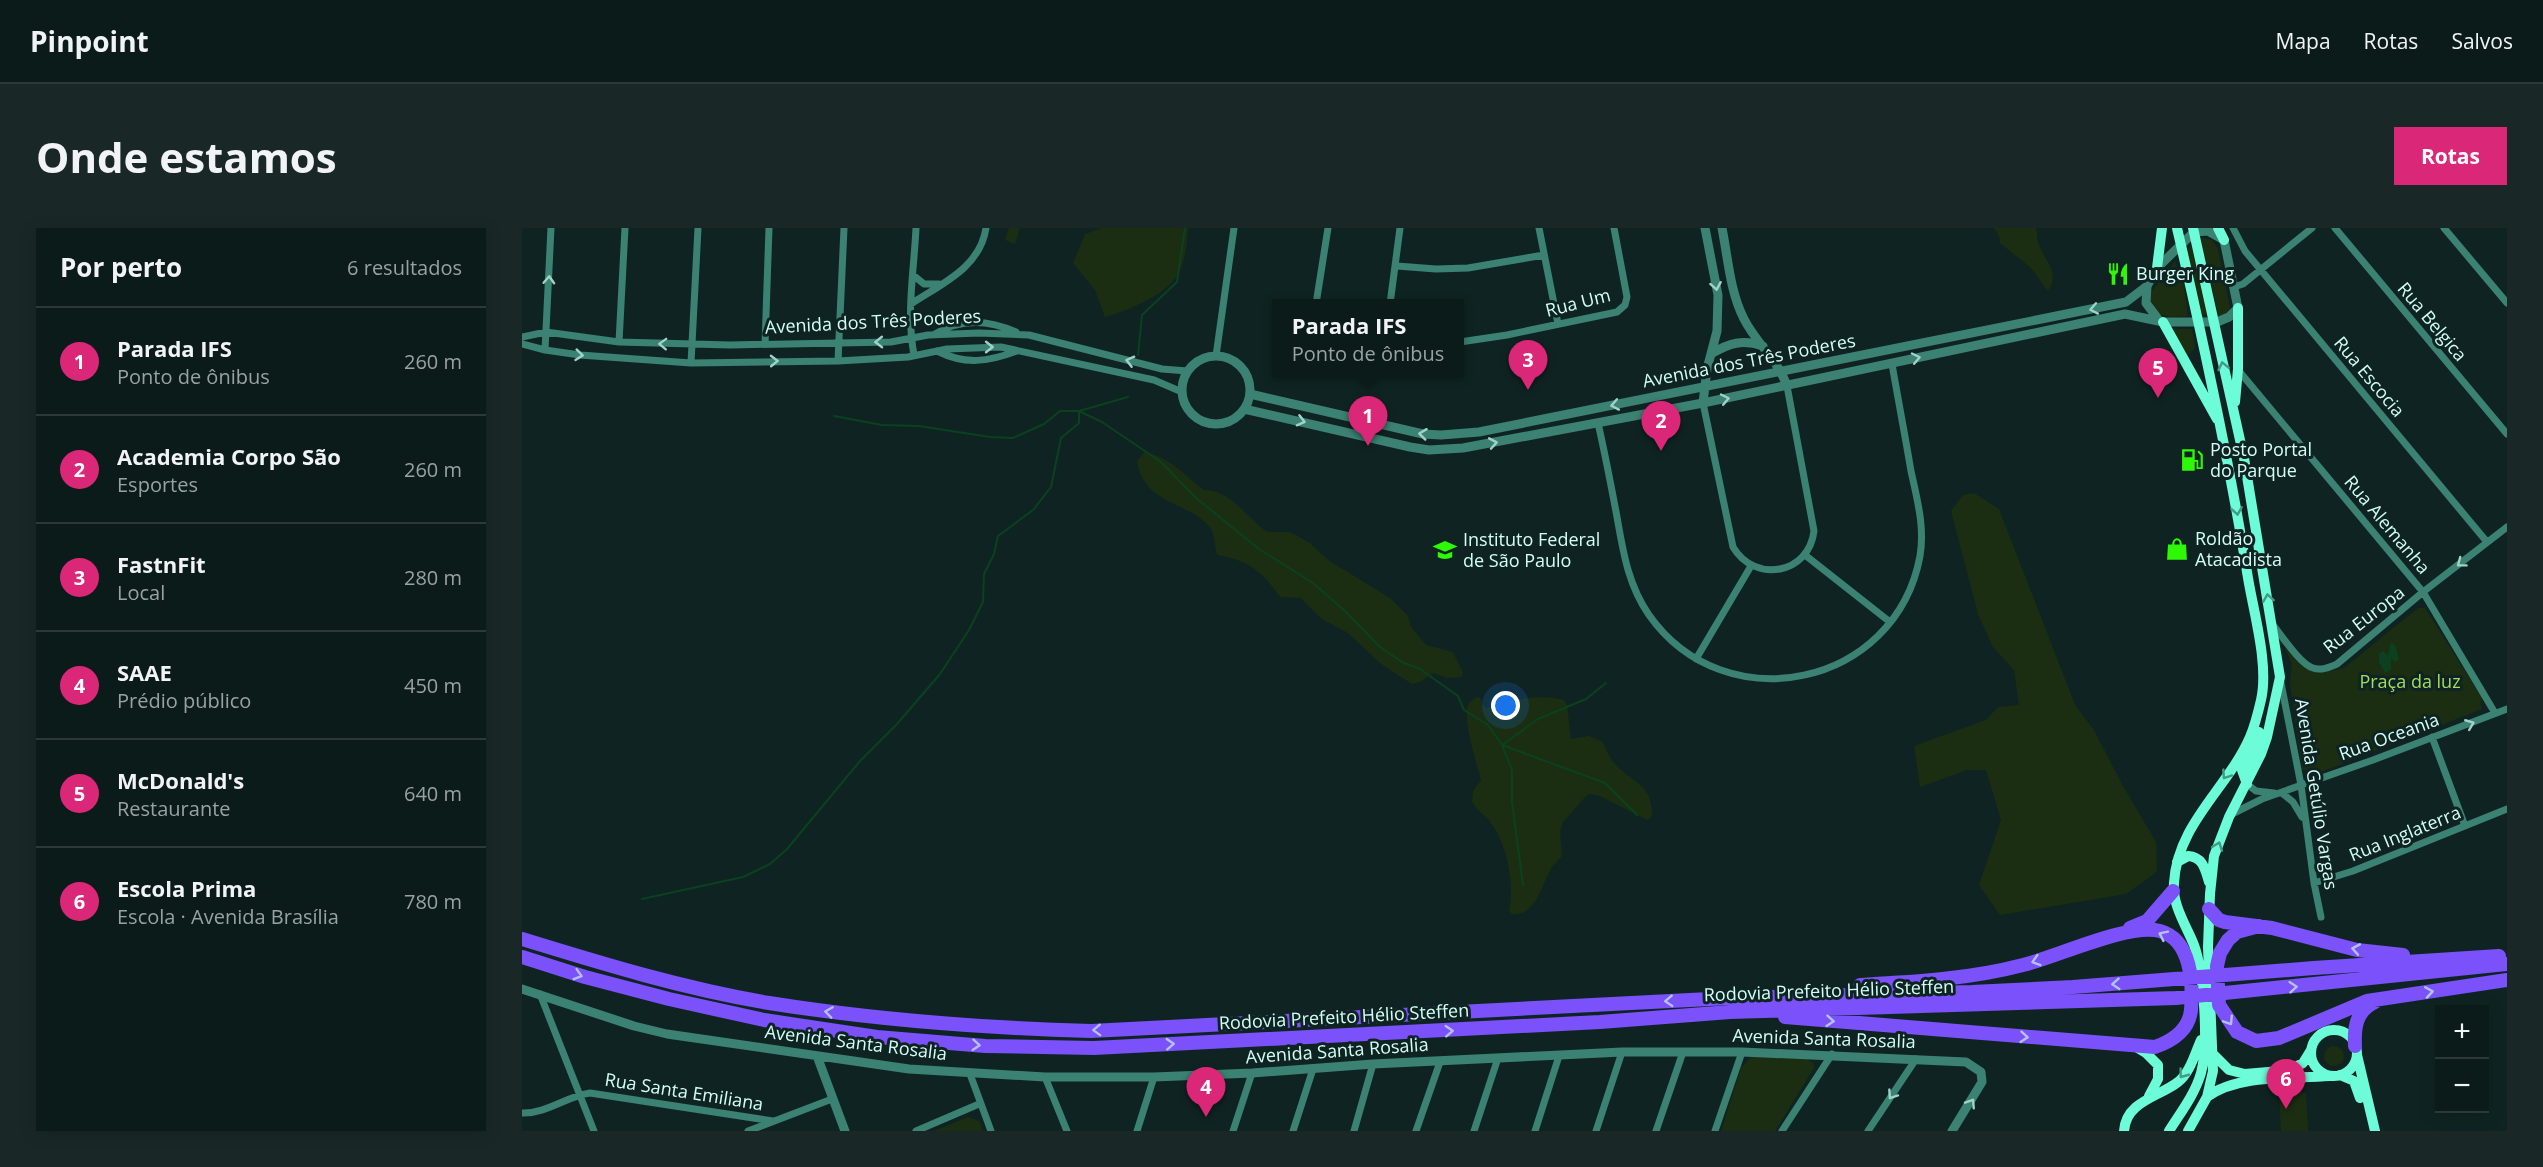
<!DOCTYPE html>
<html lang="pt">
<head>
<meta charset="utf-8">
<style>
  :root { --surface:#0b1b1a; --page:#192827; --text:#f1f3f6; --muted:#9aa1a2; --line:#2b3939; --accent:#db2777 }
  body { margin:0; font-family:"Open Sans",sans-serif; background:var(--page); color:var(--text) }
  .controls { position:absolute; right:18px; bottom:18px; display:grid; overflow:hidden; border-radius:0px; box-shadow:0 3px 15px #0003 }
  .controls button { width:54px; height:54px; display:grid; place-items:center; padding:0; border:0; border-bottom:2px solid var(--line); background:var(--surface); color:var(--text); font:30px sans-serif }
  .you { position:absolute; left:984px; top:478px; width:21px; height:21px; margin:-15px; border:4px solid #fff; border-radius:50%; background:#1a73e8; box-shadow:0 0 0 9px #1a73e833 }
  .badge { display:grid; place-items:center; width:39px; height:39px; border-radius:50%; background:var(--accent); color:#fff; font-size:20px; font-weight:700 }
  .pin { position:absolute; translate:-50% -50px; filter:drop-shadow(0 2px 3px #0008) }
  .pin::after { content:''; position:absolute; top:32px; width:21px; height:18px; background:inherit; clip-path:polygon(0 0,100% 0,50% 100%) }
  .popup { position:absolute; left:750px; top:71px; width:192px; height:78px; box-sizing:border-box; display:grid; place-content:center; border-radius:0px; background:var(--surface); filter:drop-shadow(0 2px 4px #0005); font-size:20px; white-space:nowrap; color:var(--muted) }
  .popup b { font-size:22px; color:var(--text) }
  .popup::after { content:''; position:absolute; left:50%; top:100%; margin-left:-12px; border:12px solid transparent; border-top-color:var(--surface) }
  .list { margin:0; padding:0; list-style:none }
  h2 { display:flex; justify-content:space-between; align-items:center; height:78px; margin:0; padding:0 24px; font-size:26px }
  h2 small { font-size:20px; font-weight:400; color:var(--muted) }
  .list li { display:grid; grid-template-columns:39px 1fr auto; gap:18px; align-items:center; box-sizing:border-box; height:108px; padding:0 24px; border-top:2px solid var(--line) }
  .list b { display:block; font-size:22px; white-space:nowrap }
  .list p { margin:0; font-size:20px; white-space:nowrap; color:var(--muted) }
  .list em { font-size:20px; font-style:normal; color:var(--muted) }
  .map { position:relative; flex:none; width:1985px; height:903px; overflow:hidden; border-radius:0px }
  header { display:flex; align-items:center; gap:36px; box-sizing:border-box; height:84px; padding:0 30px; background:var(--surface); border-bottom:2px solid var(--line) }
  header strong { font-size:28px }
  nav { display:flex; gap:33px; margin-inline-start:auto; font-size:21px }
  .intro { display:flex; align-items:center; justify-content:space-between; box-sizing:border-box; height:144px; padding:0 36px }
  h1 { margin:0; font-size:42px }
  .button { padding:15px 27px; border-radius:0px; background:var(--accent); color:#fff; font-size:21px; font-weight:700 }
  main { display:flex; gap:36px; padding:0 36px }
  aside { flex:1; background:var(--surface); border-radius:0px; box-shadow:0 3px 15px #0003 }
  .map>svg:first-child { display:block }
</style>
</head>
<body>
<header>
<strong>Pinpoint</strong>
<nav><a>Mapa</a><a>Rotas</a><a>Salvos</a></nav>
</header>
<div class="intro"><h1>Onde estamos</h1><a class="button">Rotas</a></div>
<main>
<aside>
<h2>Por perto<small>6 resultados</small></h2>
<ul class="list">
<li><span class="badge">1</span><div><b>Parada IFS</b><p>Ponto de ônibus</p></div><em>260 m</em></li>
<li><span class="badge">2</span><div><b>Academia Corpo São</b><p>Esportes</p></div><em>260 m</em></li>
<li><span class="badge">3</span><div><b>FastnFit</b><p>Local</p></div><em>280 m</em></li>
<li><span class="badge">4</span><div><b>SAAE</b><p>Prédio público</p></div><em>450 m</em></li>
<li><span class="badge">5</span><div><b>McDonald's</b><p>Restaurante</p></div><em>640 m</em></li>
<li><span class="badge">6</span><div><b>Escola Prima</b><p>Escola · Avenida Brasília</p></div><em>780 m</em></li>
</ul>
</aside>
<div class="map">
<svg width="1985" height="903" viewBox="0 0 1985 903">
  <rect width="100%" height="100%" fill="#0f2422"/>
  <path fill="#1b2e12" d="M487,0H498L493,16L483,12Z
    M580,0H666C665,17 663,41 650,54C636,70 604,83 583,89L573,62L551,35L563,6Z
    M1472,0H1514C1515,4 1515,10 1516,15C1522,33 1539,43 1526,63L1509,40L1478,15L1477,8Z
    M1679,10L1690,12L1696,21L1708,80L1706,85L1697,90Z
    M1669,17L1685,85L1683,87L1680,86L1665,24Z
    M1653,33L1656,43L1659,38L1666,88C1647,90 1628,90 1628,66Z
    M1652,101H1670L1673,120L1665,128L1651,104Z
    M623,224C649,230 662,247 682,262C709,262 724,289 745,304H768L788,315L806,332L868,370L886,388L889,399L904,417L931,424L941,445L939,449L925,450L911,445L898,454L890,456L859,436L826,405L800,391L779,370L758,369C740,343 726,332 695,327C692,317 694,304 685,296C662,273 621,275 615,233Z
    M1452,265L1477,281L1553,477L1572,502L1601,558L1634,614L1635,644L1604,666L1478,687L1457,657L1479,592L1464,542H1445L1398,559L1392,518L1464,492L1476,479L1497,477L1492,442L1471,419L1456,386L1429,283L1441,267Z
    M1896,380H1903L1960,470L1958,476L1960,481L1791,547L1780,541L1768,455L1770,436L1762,418L1775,433L1793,444H1804L1822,440Z
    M955,469L959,470L960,477L964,480C987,472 1018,465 1042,472L1045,477L1049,511L1067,508L1081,514C1084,521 1087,529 1092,535C1109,554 1134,558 1129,590L1125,592L1078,568L1069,566L1064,568L1041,594L1038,603L1040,628C1037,631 1033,635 1030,639C1020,655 1014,689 990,686L987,683C993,655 985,614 966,591C960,585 954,581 950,574L951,563L959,552C955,537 939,487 947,475C949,473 952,471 955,469Z
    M1802 828a10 10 0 1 1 20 0a10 10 0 1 1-20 0Z
    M1229,829L1285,831L1291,835L1292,840L1253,903H1199L1219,840Z
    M1784,865L1786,903H1759L1757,866Z
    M446,889L457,893L461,903H412Z"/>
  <path fill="#0b411f" d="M1869,414L1874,419L1877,432L1873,434L1869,430V442L1863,445L1857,434V426L1861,423L1866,427Z"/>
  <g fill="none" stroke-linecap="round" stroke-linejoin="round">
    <path stroke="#0b411f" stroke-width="2" d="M616,127L620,87L655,54L663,0
      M606,169L557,183L580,194L639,234L674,270L737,321L791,355L823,383L858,419L880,434L898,441L936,468L942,482L966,497L980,517L990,542V574L1001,657
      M980,517L1083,555L1115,587
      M980,517L1016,491L1064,471L1084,455
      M120,671L221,649L248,636L265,621L338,533L375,496L418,446L447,402L461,374L462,346L472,326L476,308L511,282L529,259L539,210L557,195V183H538L522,196L491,210L468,209L397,198L360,197L312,188"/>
    <path stroke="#3b8272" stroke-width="7" d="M1017,0L1036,96
      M1711,0L1723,23L1965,314
      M1813,0L1985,206
      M1922,0L1985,75
      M875,38L914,41L946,40L1022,27
      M391,47L402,56H417
      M1712,59L1721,56L1790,0
      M389,76C419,56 458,40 464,0
      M794,76L806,0
      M868,76L878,0
      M413,106C439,90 467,92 494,104
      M0,109L24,104L97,114L208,117L369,114L406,107L457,105L507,107L640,141L665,143
      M97,114L103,0
      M938,114L985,107L1095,84L1103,77L1105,69L1092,0
      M0,116L23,122L58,127L169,135L316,133L386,129L425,121L479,119L632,152L660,164
      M243,116L247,0
      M23,122L29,0
      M415,123C443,137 466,134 495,123
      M392,127C384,85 392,43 394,0
      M694,128L712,0
      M316,133L322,0
      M169,135L176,0
      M1717,143L1901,364L1973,485
      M1181,175L1211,319C1233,356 1287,346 1292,303L1265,158
      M1076,195C1083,226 1089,257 1095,289C1101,323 1106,357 1127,387C1203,495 1374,459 1398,328C1403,299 1395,271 1389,243C1383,207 1376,171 1370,136
      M1283,327L1368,394
      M1751,397C1760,408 1778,436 1791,440C1799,443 1808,439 1815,436L1901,364L1985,299
      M1174,431L1229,338
      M1759,455L1779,557L1792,655L1799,689
      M1910,509L1943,598
      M1725,556L1734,563L1752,565
      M1760,565L1771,574L1780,589
      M1710,586L1740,571L1851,532L1985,481
      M1792,655L1831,643L1985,581
      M18,766L72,903
      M448,846L469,903
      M523,849L545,903
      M0,885C24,886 45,868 68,865L251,893
      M226,903L310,871
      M394,903L457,876
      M615,903L632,849
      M711,903L730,845
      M771,903L791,841
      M832,903L851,836
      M894,903L918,834
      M952,903L976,830
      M1013,903L1037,828
      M1074,903L1100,824
      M1134,903L1161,824
      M1193,903L1220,824
      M1260,903L1310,826
      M1346,903L1394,831"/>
    <path stroke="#3b8272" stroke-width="9" d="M1200,0C1206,30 1208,64 1222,91C1234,115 1256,132 1265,158
      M1625,58L1624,75L1636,91
      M1189,126C1207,115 1221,111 1241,118
      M660 162a34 34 0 1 1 68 0a34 34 0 1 1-68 0Z
      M1181,175L1185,141L1195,103L1196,67L1183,0
      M722,181L888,219L907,222L941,220L1181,175L1603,86L1641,94H1695L1707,89L1716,80L1702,12L1686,3L1672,4L1635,40L1625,58L1604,74L957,204L919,207L901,206L728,166
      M0,761L112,798L145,806L387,841L523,849H632L730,845L851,836L1100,824H1220L1444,834L1459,844L1460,854L1430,903
      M295,828L323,903"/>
    <path stroke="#6cfcd8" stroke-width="10" d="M1696,0L1702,12
      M1635,40L1640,0
      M1641,94L1695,191
      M1713,174L1716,141V80
      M1725,556L1720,542L1732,518L1737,504
      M1655,634L1666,628C1681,629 1683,641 1687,654
      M1789 825a23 23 0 1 1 46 0a23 23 0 1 1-46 0Z
      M1614,819L1624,825L1636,837V851L1627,868
      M1691,826L1707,842L1723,846L1768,842L1781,835L1789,822
      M1835,827L1853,903
      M1818,847L1832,853L1838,870
      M1685,869C1716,846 1769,851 1807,848
      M1602,903C1604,873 1637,869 1656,854C1668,845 1673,825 1679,812
      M1647,903C1659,884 1673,866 1679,845C1687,816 1682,745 1672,717C1664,697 1650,677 1652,655C1655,596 1706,560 1728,509C1733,497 1736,485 1739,472C1747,437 1732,386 1726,350C1707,232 1682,116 1655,0
      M1666,903L1685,869L1691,843L1686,719L1688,666L1692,628L1707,589L1739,526L1745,509L1758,449L1722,230L1671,0"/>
    <path stroke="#7b51fb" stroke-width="14" d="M1687,681L1697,692L1703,694L1750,700L1835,722L1881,727
      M1737,698L1715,704L1706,712L1698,725L1695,738L1697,777L1715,804L1734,813L1757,810L1845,773L1985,752
      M1608,700L1625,693L1651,663
      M0,711C81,736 163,761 247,775C354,792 461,800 569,803L1207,770L1450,764L1551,759L1792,740L1977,728
      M0,729L63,749L147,771L242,792L355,809L463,818L572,820L1078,794L1208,784L1654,770L1985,736
      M1263,789L1633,819C1650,813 1667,802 1669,782C1671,756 1670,712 1638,703C1605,695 1535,729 1501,737C1448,751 1392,754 1338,757
      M1833,818C1832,799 1834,783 1853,774"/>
  </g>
  <defs><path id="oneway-chevron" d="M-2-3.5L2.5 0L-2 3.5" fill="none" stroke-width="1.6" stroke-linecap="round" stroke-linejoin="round" transform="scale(1.5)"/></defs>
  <g stroke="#9ed3c8">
    <use href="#oneway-chevron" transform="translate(27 52) rotate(-87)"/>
    <use href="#oneway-chevron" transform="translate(1194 58) rotate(80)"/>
    <use href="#oneway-chevron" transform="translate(1572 81) rotate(169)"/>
    <use href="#oneway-chevron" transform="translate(357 114) rotate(179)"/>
    <use href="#oneway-chevron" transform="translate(141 116) rotate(-178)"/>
    <use href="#oneway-chevron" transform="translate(467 119)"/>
    <use href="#oneway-chevron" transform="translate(57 127) rotate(6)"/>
    <use href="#oneway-chevron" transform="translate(1394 130) rotate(-12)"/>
    <use href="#oneway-chevron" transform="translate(252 133) rotate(-1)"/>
    <use href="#oneway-chevron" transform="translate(608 133) rotate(-166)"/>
    <use href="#oneway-chevron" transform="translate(1203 171) rotate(-12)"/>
    <use href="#oneway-chevron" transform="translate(1093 177) rotate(169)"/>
    <use href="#oneway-chevron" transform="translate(779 193) rotate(14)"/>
    <use href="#oneway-chevron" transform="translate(901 206) rotate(-173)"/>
    <use href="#oneway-chevron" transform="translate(971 215) rotate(-10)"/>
    <use href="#oneway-chevron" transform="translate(1939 335) rotate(143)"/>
    <use href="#oneway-chevron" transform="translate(1948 496) rotate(-22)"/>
    <use href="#oneway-chevron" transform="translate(1370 867) rotate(124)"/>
    <use href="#oneway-chevron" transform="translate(1449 875) rotate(-57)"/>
  </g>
  <g stroke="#429b86">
    <use href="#oneway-chevron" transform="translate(1701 138) rotate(-103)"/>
    <use href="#oneway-chevron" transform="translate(1715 283) rotate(81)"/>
    <use href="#oneway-chevron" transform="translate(1746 370) rotate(-99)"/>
    <use href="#oneway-chevron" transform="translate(1704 547) rotate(124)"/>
    <use href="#oneway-chevron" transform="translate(1696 618) rotate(-70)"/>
    <use href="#oneway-chevron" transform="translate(1661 846) rotate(127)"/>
  </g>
  <g stroke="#b4c1f8">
    <use href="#oneway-chevron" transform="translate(1641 707) rotate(-154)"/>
    <use href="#oneway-chevron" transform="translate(1834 721) rotate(-170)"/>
    <use href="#oneway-chevron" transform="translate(1514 733) rotate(163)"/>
    <use href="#oneway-chevron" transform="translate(56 747) rotate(17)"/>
    <use href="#oneway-chevron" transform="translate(1594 756) rotate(176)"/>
    <use href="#oneway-chevron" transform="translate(1771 759) rotate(-5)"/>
    <use href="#oneway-chevron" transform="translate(1907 764) rotate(-9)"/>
    <use href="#oneway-chevron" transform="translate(1147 773) rotate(177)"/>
    <use href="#oneway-chevron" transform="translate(307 784) rotate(-172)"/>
    <use href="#oneway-chevron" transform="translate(1308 793) rotate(5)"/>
    <use href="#oneway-chevron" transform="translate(1707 793) rotate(57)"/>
    <use href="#oneway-chevron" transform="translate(575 802) rotate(178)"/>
    <use href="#oneway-chevron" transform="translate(927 803) rotate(-3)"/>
    <use href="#oneway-chevron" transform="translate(1502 809) rotate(5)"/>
    <use href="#oneway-chevron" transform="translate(648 816) rotate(-3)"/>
    <use href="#oneway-chevron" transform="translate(454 817) rotate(5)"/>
  </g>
  <defs>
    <g id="restaurant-bare" transform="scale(1.8)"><path d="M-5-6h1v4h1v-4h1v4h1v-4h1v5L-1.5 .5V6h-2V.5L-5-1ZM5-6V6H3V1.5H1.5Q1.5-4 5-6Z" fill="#2ff805" stroke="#0f2422" stroke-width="2.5" paint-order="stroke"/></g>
    <g id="fuel-bare" transform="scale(1.8)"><path d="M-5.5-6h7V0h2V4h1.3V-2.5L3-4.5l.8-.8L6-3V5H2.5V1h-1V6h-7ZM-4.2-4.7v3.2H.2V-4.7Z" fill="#2ff805" stroke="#0f2422" stroke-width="2.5" paint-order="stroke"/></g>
    <g id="shop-bare" transform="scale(1.8)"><path d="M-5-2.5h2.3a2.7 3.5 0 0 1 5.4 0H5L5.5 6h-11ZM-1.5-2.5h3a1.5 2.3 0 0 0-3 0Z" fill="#2ff805" stroke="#0f2422" stroke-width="2.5" paint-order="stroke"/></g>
    <g id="university-bare" transform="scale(1.8)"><path d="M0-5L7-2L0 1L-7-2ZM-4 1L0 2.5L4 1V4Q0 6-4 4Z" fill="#2ff805" stroke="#0f2422" stroke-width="2.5" paint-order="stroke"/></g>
  </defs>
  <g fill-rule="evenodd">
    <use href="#restaurant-bare" x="1596" y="46"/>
    <use href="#fuel-bare" x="1670" y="232"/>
    <use href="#shop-bare" x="1655" y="321"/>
    <use href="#university-bare" x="923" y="322"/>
  </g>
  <g text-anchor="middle" stroke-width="6" stroke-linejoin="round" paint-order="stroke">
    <g font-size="18" fill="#d3fef7" stroke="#0f2422" text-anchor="start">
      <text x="1614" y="52">Burger King</text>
      <text x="1688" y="228">Posto Portal<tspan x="1688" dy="21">do Parque</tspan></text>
      <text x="1673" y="317">Roldão<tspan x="1673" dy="21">Atacadista</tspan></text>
      <text x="941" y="318">Instituto Federal<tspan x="941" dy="21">de São Paulo</tspan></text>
    </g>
    <g font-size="18" fill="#d3fef7" stroke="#0f2422">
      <text transform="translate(1056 75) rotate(-14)" y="6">Rua Um</text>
      <text transform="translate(351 94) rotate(-3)" y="6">Avenida dos Três Poderes</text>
      <text transform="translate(1910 94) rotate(50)" y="6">Rua Belgica</text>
      <text transform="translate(1227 133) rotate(-11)" y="6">Avenida dos Três Poderes</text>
      <text transform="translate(1847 149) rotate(50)" y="6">Rua Escocia</text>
      <text transform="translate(1865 297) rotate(50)" y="6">Rua Alemanha</text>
      <text transform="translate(1842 392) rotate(-38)" y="6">Rua Europa</text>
      <text transform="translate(1867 509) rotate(-20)" y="6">Rua Oceania</text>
      <text transform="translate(1794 566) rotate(81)" y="6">Avenida Getúlio Vargas</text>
      <text transform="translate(1883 606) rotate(-22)" y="6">Rua Inglaterra</text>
      <text transform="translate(1307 763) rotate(-2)" y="6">Rodovia Prefeito Hélio Steffen</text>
      <text transform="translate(822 789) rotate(-3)" y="6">Rodovia Prefeito Hélio Steffen</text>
      <text transform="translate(1302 811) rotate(2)" y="6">Avenida Santa Rosalia</text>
      <text transform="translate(334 815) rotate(7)" y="6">Avenida Santa Rosalia</text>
      <text transform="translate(815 823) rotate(-4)" y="6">Avenida Santa Rosalia</text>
      <text transform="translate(162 864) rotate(9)" y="6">Rua Santa Emiliana</text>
    </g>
    <g font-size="18" fill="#a1dd60" stroke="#0f2422">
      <text x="1888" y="460">Praça da luz</text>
    </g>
  </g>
</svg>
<div class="controls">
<button>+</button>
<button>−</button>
</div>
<div class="you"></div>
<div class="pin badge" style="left:846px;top:218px">1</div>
<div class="popup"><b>Parada IFS</b>Ponto de ônibus</div>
<div class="pin badge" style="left:1139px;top:223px">2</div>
<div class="pin badge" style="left:1006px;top:162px">3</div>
<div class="pin badge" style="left:684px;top:889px">4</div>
<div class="pin badge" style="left:1636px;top:170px">5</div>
<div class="pin badge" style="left:1764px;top:881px">6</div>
</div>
</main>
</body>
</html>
